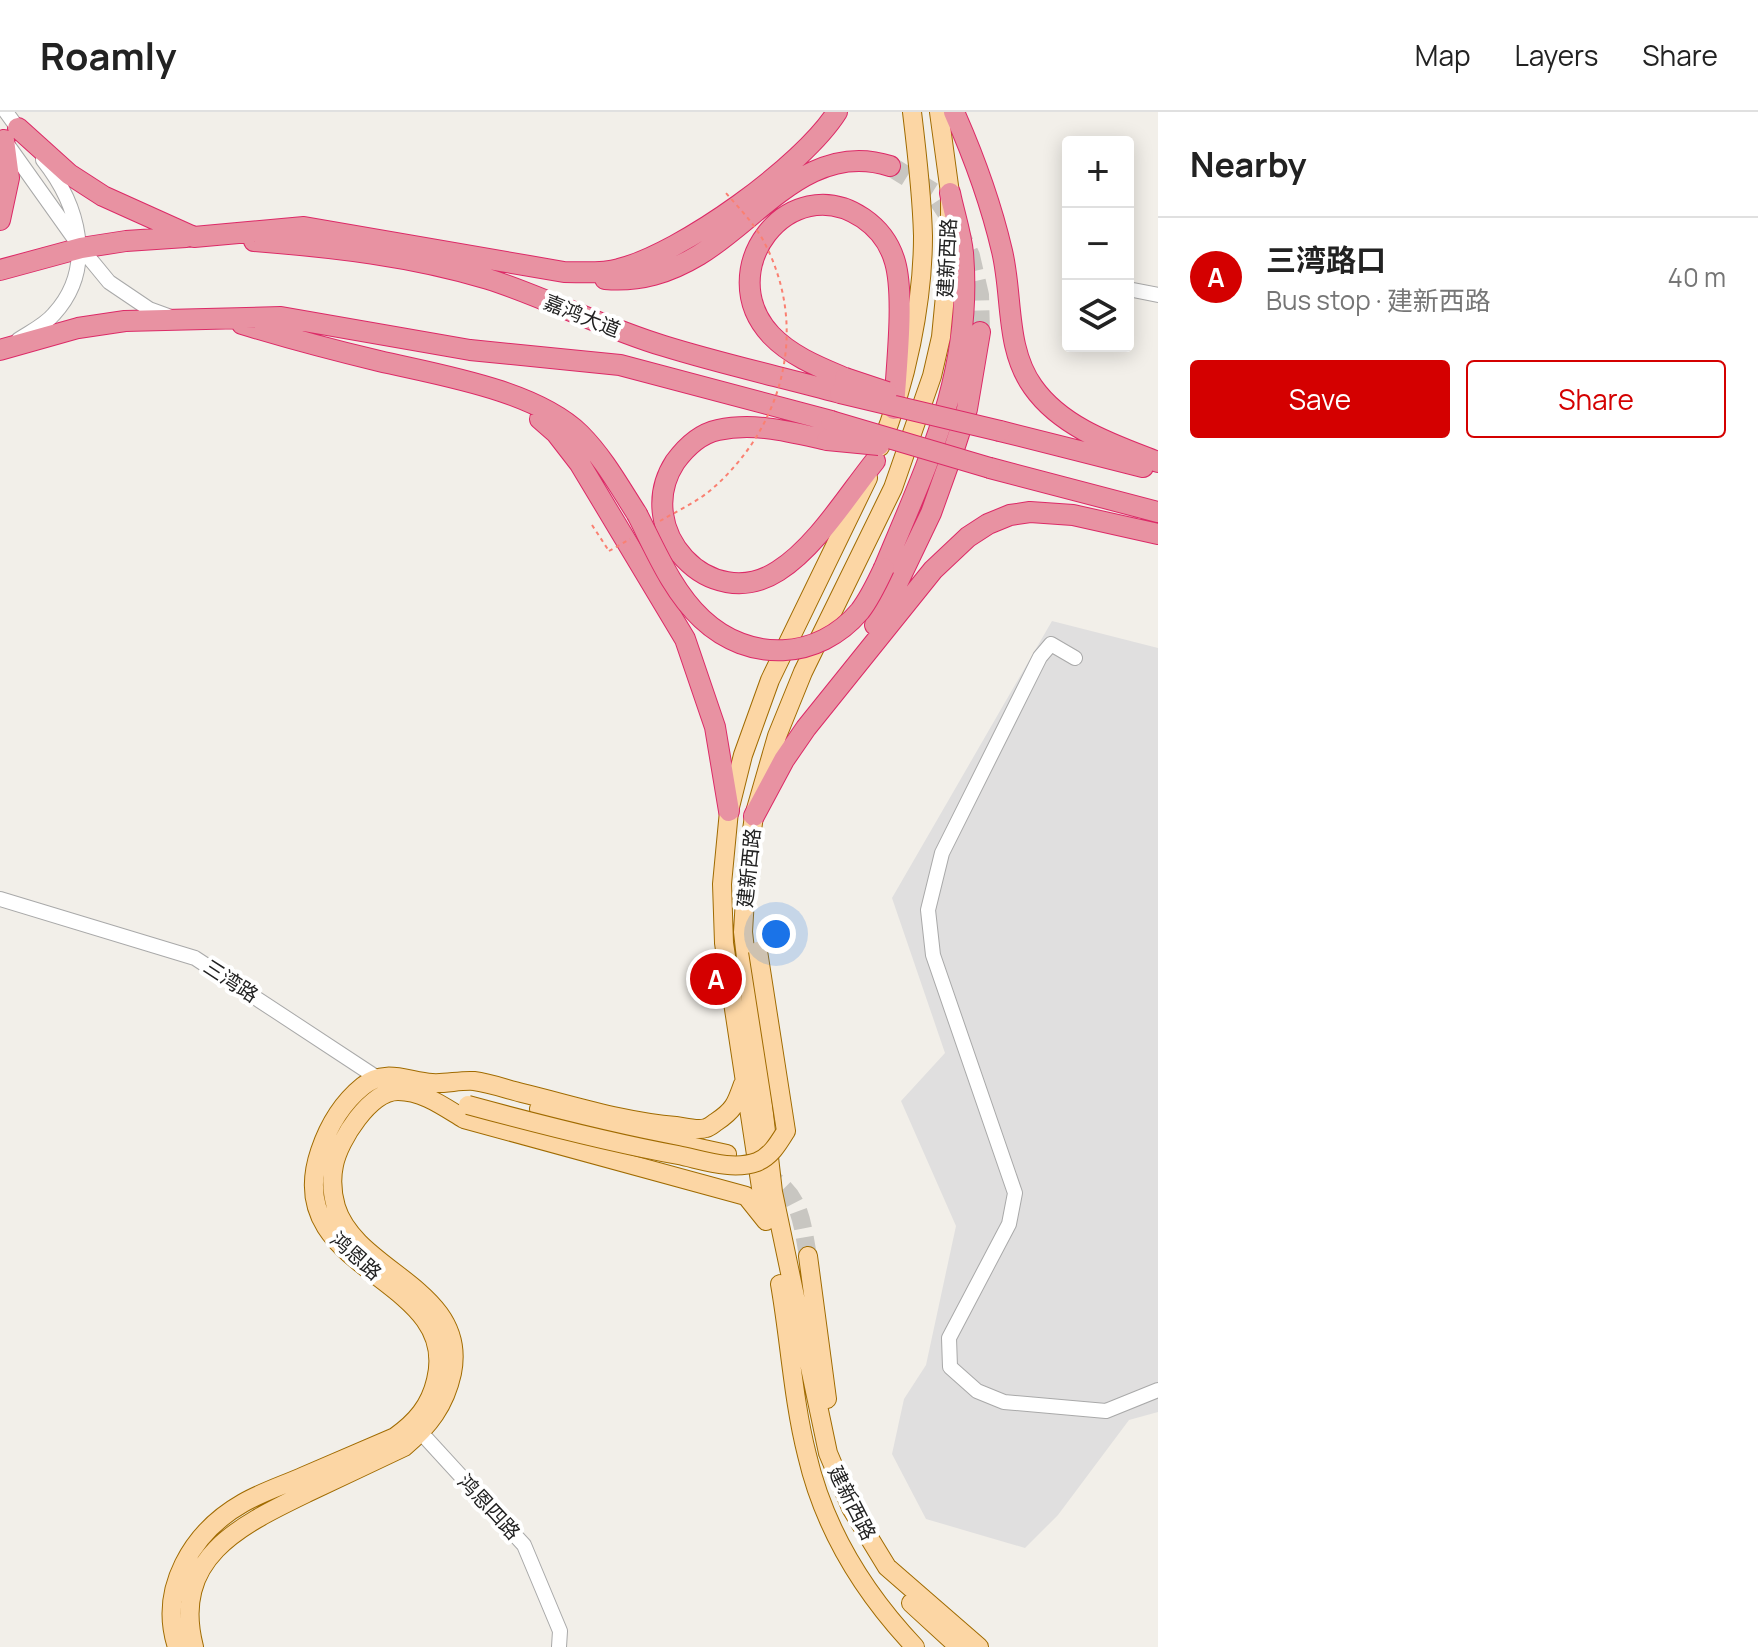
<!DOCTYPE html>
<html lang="en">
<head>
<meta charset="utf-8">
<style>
  :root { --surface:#fff; --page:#f2f2f2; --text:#222; --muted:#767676; --line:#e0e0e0; --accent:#d40000 }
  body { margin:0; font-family:Manrope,"Noto Sans SC",sans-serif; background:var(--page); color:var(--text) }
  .controls { position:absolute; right:24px; top:24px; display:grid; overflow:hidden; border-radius:8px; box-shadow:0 4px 20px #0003 }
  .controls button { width:72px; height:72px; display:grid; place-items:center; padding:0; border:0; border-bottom:2px solid var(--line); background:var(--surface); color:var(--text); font:40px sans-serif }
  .you { position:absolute; left:776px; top:822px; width:28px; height:28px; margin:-20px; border:6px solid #fff; border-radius:50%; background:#1a73e8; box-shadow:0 0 0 12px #1a73e833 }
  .badge { display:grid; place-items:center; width:52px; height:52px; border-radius:50%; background:var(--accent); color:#fff; font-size:26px; font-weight:700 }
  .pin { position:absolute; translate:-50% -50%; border:4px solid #fff; box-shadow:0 2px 8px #0006 }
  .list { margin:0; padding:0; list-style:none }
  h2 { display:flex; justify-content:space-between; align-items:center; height:104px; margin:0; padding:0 32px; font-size:34px }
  h2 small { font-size:26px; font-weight:400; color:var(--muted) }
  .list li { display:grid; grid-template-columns:52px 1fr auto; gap:24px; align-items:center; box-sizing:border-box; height:120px; padding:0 32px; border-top:2px solid var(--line) }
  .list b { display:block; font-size:30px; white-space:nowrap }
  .list p { margin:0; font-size:26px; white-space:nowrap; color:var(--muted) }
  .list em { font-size:26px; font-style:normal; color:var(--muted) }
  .actions { display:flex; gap:16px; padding:24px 32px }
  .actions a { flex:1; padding:18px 0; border:2px solid var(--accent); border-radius:8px; text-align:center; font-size:28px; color:var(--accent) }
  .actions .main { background:var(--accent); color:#fff }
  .icon { flex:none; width:44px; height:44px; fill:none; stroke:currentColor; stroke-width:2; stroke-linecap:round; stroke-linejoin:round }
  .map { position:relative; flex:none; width:1158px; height:1535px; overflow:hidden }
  header { display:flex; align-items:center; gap:48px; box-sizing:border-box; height:112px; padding:0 40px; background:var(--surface); border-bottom:2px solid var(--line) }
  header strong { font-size:38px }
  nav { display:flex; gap:44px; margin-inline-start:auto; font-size:28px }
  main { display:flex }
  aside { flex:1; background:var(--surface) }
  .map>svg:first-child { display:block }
</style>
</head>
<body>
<header>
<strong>Roamly</strong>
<nav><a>Map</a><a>Layers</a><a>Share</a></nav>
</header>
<main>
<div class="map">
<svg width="1158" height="1535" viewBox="0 0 1158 1535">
  <rect width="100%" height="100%" fill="#f2efe9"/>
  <path fill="#e0dfdf" d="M1052,509L1158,536V1300L1129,1308L1058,1403L1025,1436L926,1407L892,1342L904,1287L926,1253L956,1114L901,989L945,941L892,786Z"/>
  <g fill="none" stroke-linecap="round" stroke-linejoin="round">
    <path stroke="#c8c6c1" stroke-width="18" stroke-dasharray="18 9" stroke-linecap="butt" d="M762,1061C801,1081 801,1106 808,1144"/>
    <path stroke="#c8c6c1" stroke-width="20" stroke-dasharray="20 10" stroke-linecap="butt" d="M890,54L934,81L956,114L970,144L979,183L980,220"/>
    <g stroke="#a9a9a9" stroke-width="16">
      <path id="minor" d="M6,0L22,22
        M7,32L81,136L109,170L149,197L171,205
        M1128,177L1158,183
        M18,228C30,220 45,213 54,202C97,155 78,92 43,48
        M1075,546L1051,532L1040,545L942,741L928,798L933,843L1015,1081L1009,1112L949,1226L950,1255L977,1279L1004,1290L1106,1299L1158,1278
        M0,787L195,846L382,969
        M414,1313L524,1433L560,1519L559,1535"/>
    </g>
    <g stroke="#a06b00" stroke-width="20">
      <path id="major" d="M939,0L950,81V132L941,225L932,264L893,376L803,560L777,624L754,704L747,753L743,820L773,1080L828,1341L851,1396L887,1455L979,1535
        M880,335C906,273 923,191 923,124C922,82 917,41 912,0
        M539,997L630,1021L727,1042
        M763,1089L724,831L722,772L729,699L743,643L770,568L868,366
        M808,1144L827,1287
        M780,1172C790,1229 793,1288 807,1343C824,1416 864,1481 915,1535
        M911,1491L959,1535
        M177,1535C158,1477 192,1420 243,1391C262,1380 284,1373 304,1364C335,1351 365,1338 395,1325C416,1310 430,1294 436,1268C462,1163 278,1162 320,1039C328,1015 342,991 363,974C385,956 407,969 432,971C446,972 460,968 474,969C490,971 506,977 522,981C572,993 624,1010 676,1014C684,1015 698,1019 706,1016C710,1015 713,1012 716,1010C734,998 736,992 743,972
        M194,1535C171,1445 241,1413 309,1380C341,1365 372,1350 404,1335C429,1314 445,1293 452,1261C469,1177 356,1160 336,1095C332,1081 331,1067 334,1053C339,1028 370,979 398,979C423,979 444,995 464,1007L746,1084L766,1109"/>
    </g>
    <g stroke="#dc2a67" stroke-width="22">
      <path id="highway" d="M954,0C974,45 991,92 1002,139C1013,185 1005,236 1033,275C1062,316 1114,333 1158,350
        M18,16L69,62L103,84L194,125L304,115L564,160C582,160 602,162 619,157C682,141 803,54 837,0
        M0,108L9,66L4,28
        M254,129C332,135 412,144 488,167C548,186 603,216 664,234C722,252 781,265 840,281
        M0,158L81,136L126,129L186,125
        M605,167C640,170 669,161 699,143C759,107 810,28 890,54
        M242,212C288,226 333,238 379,249C439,263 535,278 580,322C603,345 619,374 637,402
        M0,238L78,216L125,209L281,205L470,238L620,253L831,309
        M845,266C819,255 791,244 771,223C711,159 789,56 863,106C879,117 890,132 895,150C905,185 896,258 894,297
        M540,307L556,321L580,352L685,527L715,615L729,699
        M1000,319L1143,355
        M827,328C791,320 755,310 718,318C699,322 686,335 675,350C631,418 710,503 778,459C816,435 847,384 875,349
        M990,356L1158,400
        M884,456C928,350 973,260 963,141C961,121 954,101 950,81
        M875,513L886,495L931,401L955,334L967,297L980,220
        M754,704L784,648L806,616L933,458L968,425L988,412L1010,403L1030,400L1073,403L1158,422"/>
    </g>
    <path stroke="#fa8072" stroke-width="2" stroke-dasharray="4 4" stroke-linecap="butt" d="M592,413L609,439"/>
    <use href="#minor" stroke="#fff" stroke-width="14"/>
    <use href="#major" stroke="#fcd6a4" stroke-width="18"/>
    <use href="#highway" stroke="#e892a2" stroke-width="20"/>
    <g stroke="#a06b00" stroke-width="20" stroke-linecap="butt">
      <path id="major-bridge" d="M468,993C538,1012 607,1030 678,1043C703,1048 732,1059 757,1050C771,1044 778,1032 786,1019L758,839"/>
    </g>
    <g stroke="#dc2a67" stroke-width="22" stroke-linecap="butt">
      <path id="highway-bridge" d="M845,266L887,280
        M840,281L1000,319
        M831,309L990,356
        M827,328L879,333
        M637,402C655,437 672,479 702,507C749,551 818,549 860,499C870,486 877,471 884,456"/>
    </g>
    <path stroke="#fa8072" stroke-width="2" stroke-dasharray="4 4" stroke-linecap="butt" d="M660,409C677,399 697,390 712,377C784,314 810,215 763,128C753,110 738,95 725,80
      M609,439L630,427"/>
    <use href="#major-bridge" stroke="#fcd6a4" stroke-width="18"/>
    <use href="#highway-bridge" stroke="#e892a2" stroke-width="20"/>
  </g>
  <g text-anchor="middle" stroke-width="8" stroke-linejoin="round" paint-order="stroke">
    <g font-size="20" fill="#222" stroke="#fff">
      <text transform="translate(947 146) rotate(-87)" y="7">建新西路</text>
      <text transform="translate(582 204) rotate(22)" y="7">嘉鸿大道</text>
      <text transform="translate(749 756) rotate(-84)" y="7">建新西路</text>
      <text transform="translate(231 869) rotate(33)" y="7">三湾路</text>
      <text transform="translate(356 1144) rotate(42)" y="7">鸿恩路</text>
      <text transform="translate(852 1391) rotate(63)" y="7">建新西路</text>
      <text transform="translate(489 1395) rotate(47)" y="7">鸿恩四路</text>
    </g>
  </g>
</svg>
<div class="controls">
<button>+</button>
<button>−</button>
<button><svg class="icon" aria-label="layers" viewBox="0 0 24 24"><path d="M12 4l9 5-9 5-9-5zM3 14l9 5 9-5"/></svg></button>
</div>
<div class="you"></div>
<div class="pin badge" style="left:716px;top:867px">A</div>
</div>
<aside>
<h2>Nearby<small></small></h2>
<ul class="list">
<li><span class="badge">A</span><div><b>三湾路口</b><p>Bus stop · 建新西路</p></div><em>40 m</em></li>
</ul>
<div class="actions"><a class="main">Save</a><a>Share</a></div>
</aside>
</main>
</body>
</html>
